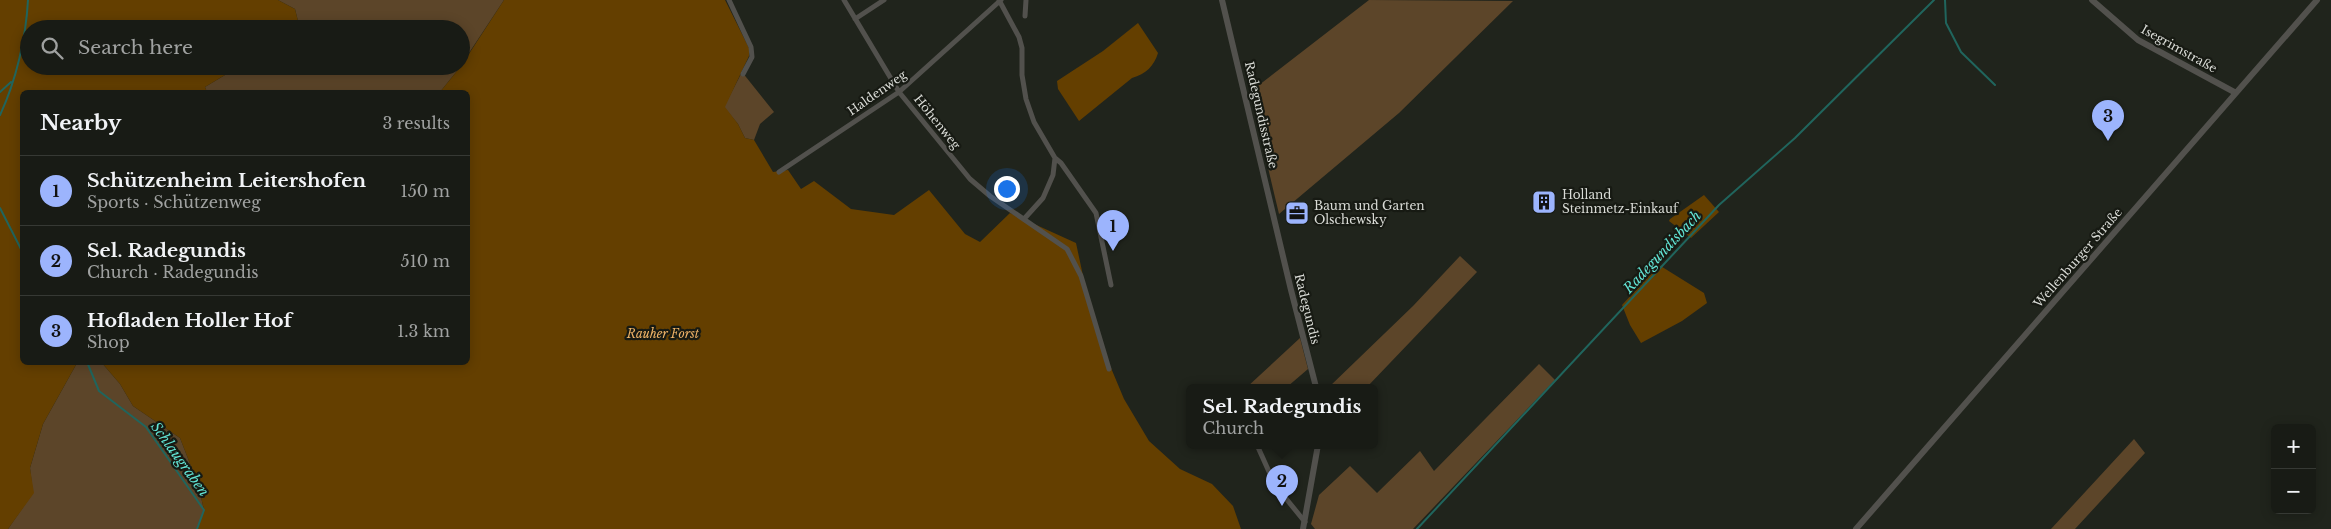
<!DOCTYPE html>
<html lang="en">
<head>
<meta charset="utf-8">
<style>
  :root { --surface:#181b15; --page:#21241e; --text:#f1f3f6; --muted:#9fa1a0; --line:#363934; --accent:#9cb4fd }
  body { margin:0; font-family:"Libre Baskerville",serif; background:var(--page); color:var(--text) }
  .controls { position:absolute; right:15px; bottom:15px; display:grid; overflow:hidden; border-radius:8px; box-shadow:0 2px 12px #0003 }
  .controls button { width:45px; height:45px; display:grid; place-items:center; padding:0; border:0; border-bottom:1px solid var(--line); background:var(--surface); color:var(--text); font:25px sans-serif }
  .you { position:absolute; left:1006px; top:188px; width:18px; height:18px; margin:-12px; border:4px solid #fff; border-radius:50%; background:#1a73e8; box-shadow:0 0 0 8px #1a73e833 }
  .badge { display:grid; place-items:center; width:32px; height:32px; border-radius:50%; background:var(--accent); color:#111; font-size:16px; font-weight:700 }
  .pin { position:absolute; translate:-50% -41px; filter:drop-shadow(0 1px 2px #0008) }
  .pin::after { content:''; position:absolute; top:26px; width:18px; height:15px; background:inherit; clip-path:polygon(0 0,100% 0,50% 100%) }
  .popup { position:absolute; left:1186px; top:384px; width:192px; height:65px; box-sizing:border-box; display:grid; place-content:center; border-radius:8px; background:var(--surface); filter:drop-shadow(0 1px 4px #0005); font-size:16px; white-space:nowrap; color:var(--muted) }
  .popup b { font-size:19px; color:var(--text) }
  .popup::after { content:''; position:absolute; left:50%; top:100%; margin-left:-10px; border:10px solid transparent; border-top-color:var(--surface) }
  .list { margin:0; padding:0; list-style:none }
  h2 { display:flex; justify-content:space-between; align-items:center; height:65px; margin:0; padding:0 20px; font-size:21px }
  h2 small { font-size:16px; font-weight:400; color:var(--muted) }
  .list li { display:grid; grid-template-columns:32px 1fr auto; gap:15px; align-items:center; box-sizing:border-box; height:70px; padding:0 20px; border-top:1px solid var(--line) }
  .list b { display:block; font-size:19px; white-space:nowrap }
  .list p { margin:0; font-size:16px; white-space:nowrap; color:var(--muted) }
  .list em { font-size:16px; font-style:normal; color:var(--muted) }
  .icon { flex:none; width:28px; height:28px; fill:none; stroke:currentColor; stroke-width:2; stroke-linecap:round; stroke-linejoin:round }
  .map { position:relative; flex:none; width:2331px; height:529px; overflow:hidden }
  .search { position:absolute; background:var(--surface); box-shadow:0 2px 12px #0003; left:20px; top:20px; width:450px; height:55px; display:flex; align-items:center; gap:12px; box-sizing:border-box; padding:0 18px; border-radius:28px; color:var(--muted); font-size:19px }
  .panel { position:absolute; background:var(--surface); box-shadow:0 2px 12px #0003; left:20px; top:90px; width:450px; height:275px; border-radius:8px }
  .map>svg:first-child { display:block }
</style>
</head>
<body>
<div class="map">
<svg width="2331" height="529" viewBox="0 0 2331 529">
  <rect width="100%" height="100%" fill="#20241c"/>
  <path fill="#5c4529" d="M278,0H504L461,65V29H300L295,9Z
    M1369,0L1513,1L1399,113L1279,214L1250,92Z
    M240,66H461L440,92H207L205,87Z
    M742,72L774,112L760,124L754,140L745,138L738,124L724,107Z
    M1460,256L1477,272L1367,387H1329L1413,306Z
    M1300,338L1308,369L1287,387H1247Z
    M77,363H102L120,384L133,406L180,438L198,484L204,510L197,529H8L33,493L30,468L43,424Z
    M1539,364L1555,380L1413,529H1315L1311,524L1319,495L1350,466L1377,493L1420,451L1434,471Z
    M2134,439L2145,453L2075,529H2051Z"/>
  <path fill="#643f00" d="M0,0H278L295,9L300,29H29V66H240L205,87L207,92H22V362L77,363L43,424L30,468L34,493L8,529H0Z
    M504,0H725L749,48V56L725,107L738,124L745,138L754,140L773,172L788,170L801,189L814,181L851,209L894,215L929,190L965,234L980,242L1010,213L1076,243L1085,285L1106,356L1124,399L1149,441L1180,469L1212,484L1233,506L1241,529H197L204,510L198,484L180,438L133,406L120,384L102,363L468,362V92H440L461,66Z
    M1138,23L1158,53C1154,66 1146,74 1132,78L1079,121L1058,89L1057,81L1103,51Z
    M1704,195L1719,212L1691,238L1669,221L1670,219Z
    M1659,265L1704,293L1707,303L1682,321L1641,343L1630,325L1622,305Z"/>
  <g fill="none" stroke-linecap="round" stroke-linejoin="round">
    <path stroke="#20655d" stroke-width="2" d="M1945,0L1946,23L1961,52L1995,85
      M0,92L11,82
      M0,115C16,81 26,38 28,0
      M0,208L22,251
      M87,362L99,391L146,427L204,510L197,529
      M1417,529L1719,205L1795,138L1934,0"/>
    <path stroke="#52514d" stroke-width="5" d="M729,0L751,47L752,57L743,74
      M844,0L899,92L970,179L990,196L1067,249L1081,276L1109,369
      M999,0L1019,37L1022,48V75L1026,99L1034,122L1055,158L1053,175L1043,198L1024,219
      M1025,16L1026,0
      M855,19L884,0
      M1055,158L1061,163L1096,213L1111,285
      M779,172L899,92L1001,0
      M1257,445L1275,485L1305,522"/>
    <path stroke="#52514d" stroke-width="6" d="M1222,0L1291,290L1316,387
      M2092,0L2138,40L2236,93
      M1303,529L1318,445
      M1856,529L2317,0"/>
  </g>
  <defs>
    <g id="building-square" transform="scale(1.25)"><rect x="-9" y="-9" width="18" height="18" rx="4" fill="#9cb4fd" stroke="#171a13"/><path d="M-4-6H4V6H1V3H-1V6H-4ZM-2.5-4.3h1.7v1.8h-1.7ZM.8-4.3h1.7v1.8H.8ZM-2.5-1h1.7V.8h-1.7ZM.8-1h1.7V.8H.8Z" fill="#111"/></g>
    <g id="office-square" transform="scale(1.25)"><rect x="-9" y="-9" width="18" height="18" rx="4" fill="#9cb4fd" stroke="#171a13"/><path d="M-6-3h4V-5.5h4V-3h4V5H-6ZM-1-4.5V-3h2v-1.5ZM-6 0V1H6V0Z" fill="#111"/></g>
  </defs>
  <g fill-rule="evenodd">
    <use href="#building-square" x="1544" y="202"/>
    <use href="#office-square" x="1297" y="213"/>
  </g>
  <g text-anchor="middle" stroke-width="4.5" stroke-linejoin="round" paint-order="stroke">
    <g font-size="12" fill="#d9dbd6" stroke="#171a13">
      <text transform="translate(2179 49) rotate(29)" y="4">Isegrimstraße</text>
      <text transform="translate(877 93) rotate(-35)" y="4">Haldenweg</text>
      <text transform="translate(1261 115) rotate(77)" y="4">Radegundisstraße</text>
      <text transform="translate(937 122) rotate(51)" y="4">Höhenweg</text>
      <text transform="translate(2078 258) rotate(-49)" y="4">Wellenburger Straße</text>
      <text transform="translate(1307 309) rotate(76)" y="4">Radegundis</text>
    </g>
    <g font-size="12" fill="#d9dbd6" stroke="#171a13" text-anchor="start">
      <text x="1562" y="199">Holland<tspan x="1562" dy="14">Steinmetz-Einkauf</tspan></text>
      <text x="1314" y="210">Baum und Garten<tspan x="1314" dy="14">Olschewsky</tspan></text>
    </g>
    <g font-size="12" font-style="italic" fill="#efb367" stroke="#171a13">
      <text x="663" y="338">Rauher Forst</text>
    </g>
    <g font-size="14" font-style="italic" fill="#62e3d4" stroke="#171a13">
      <text transform="translate(1662 252) rotate(-47)" y="5">Radegundisbach</text>
      <text transform="translate(180 459) rotate(54)" y="5">Schlaugraben</text>
    </g>
  </g>
</svg>
<div class="controls">
<button>+</button>
<button>−</button>
</div>
<div class="you"></div>
<div class="pin badge" style="left:1113px;top:251px">1</div>
<div class="pin badge" style="left:1282px;top:506px">2</div>
<div class="popup"><b>Sel. Radegundis</b>Church</div>
<div class="pin badge" style="left:2108px;top:141px">3</div>
<div class="search"><svg class="icon" aria-label="search" viewBox="0 0 24 24"><circle cx="10" cy="10" r="6"/><path d="M15 15l6 6"/></svg>Search here</div>
<section class="panel">
<h2>Nearby<small>3 results</small></h2>
<ul class="list">
<li><span class="badge">1</span><div><b>Schützenheim Leitershofen</b><p>Sports · Schützenweg</p></div><em>150 m</em></li>
<li><span class="badge">2</span><div><b>Sel. Radegundis</b><p>Church · Radegundis</p></div><em>510 m</em></li>
<li><span class="badge">3</span><div><b>Hofladen Holler Hof</b><p>Shop</p></div><em>1.3 km</em></li>
</ul>
</section>
</div>
</body>
</html>
